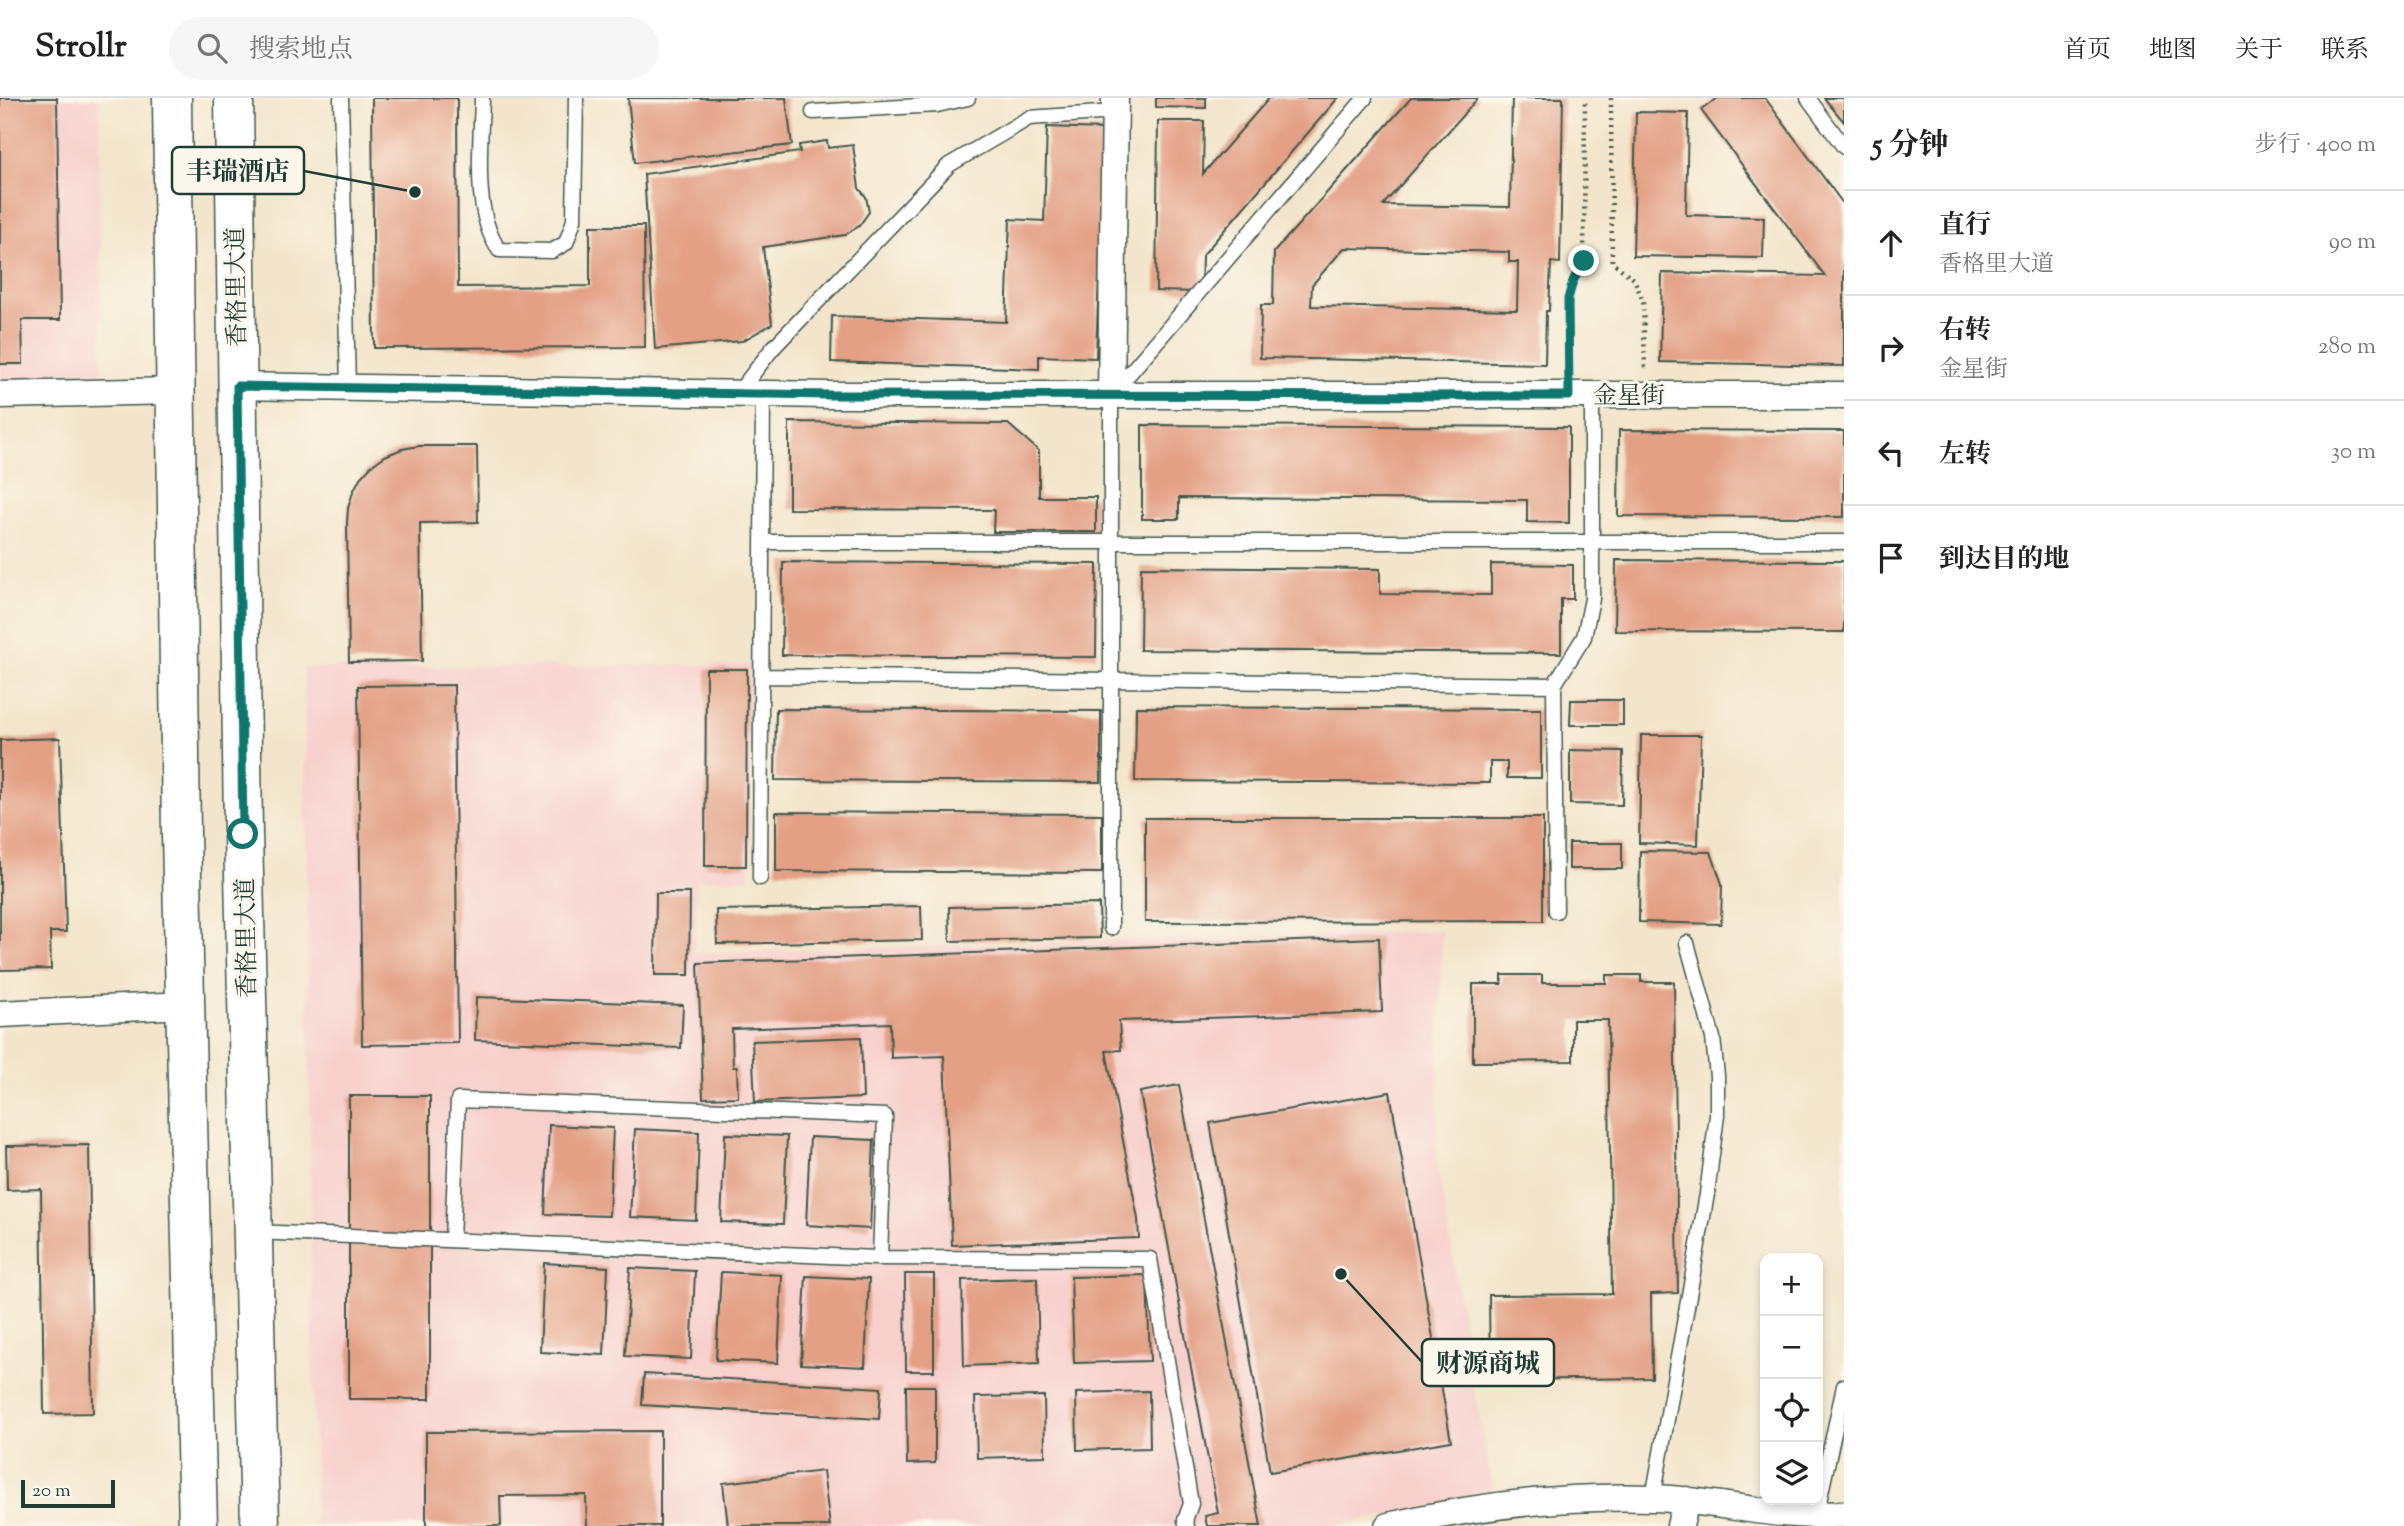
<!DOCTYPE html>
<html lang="zh">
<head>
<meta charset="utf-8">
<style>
  :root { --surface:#fff; --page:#f6f6f6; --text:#222; --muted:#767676; --line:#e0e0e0 }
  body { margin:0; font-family:"Sorts Mill Goudy","Noto Serif SC",serif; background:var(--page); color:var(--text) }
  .controls { position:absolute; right:21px; bottom:21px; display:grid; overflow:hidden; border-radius:14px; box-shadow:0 4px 10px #0003 }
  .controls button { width:63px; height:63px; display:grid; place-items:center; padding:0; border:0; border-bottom:2px solid var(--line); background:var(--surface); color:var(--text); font:35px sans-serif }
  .scale { position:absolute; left:21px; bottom:18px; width:94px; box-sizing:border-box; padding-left:7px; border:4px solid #1f3d34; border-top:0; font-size:19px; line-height:24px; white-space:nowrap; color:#1f3d34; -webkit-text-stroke:5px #fbf7ec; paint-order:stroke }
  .stop { position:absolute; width:21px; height:21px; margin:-16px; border:5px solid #0f766e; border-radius:50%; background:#fff }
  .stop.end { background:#0f766e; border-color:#fff; box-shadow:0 2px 7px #0008 }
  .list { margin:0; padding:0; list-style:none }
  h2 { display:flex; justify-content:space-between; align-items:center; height:91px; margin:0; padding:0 28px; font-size:30px }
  h2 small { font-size:23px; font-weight:400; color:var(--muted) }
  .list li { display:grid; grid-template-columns:46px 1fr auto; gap:21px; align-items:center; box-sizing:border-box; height:105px; padding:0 28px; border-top:2px solid var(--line) }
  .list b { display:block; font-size:26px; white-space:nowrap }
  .list p { margin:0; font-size:23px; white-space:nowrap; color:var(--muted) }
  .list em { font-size:23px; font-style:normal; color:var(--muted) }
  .icon { flex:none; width:38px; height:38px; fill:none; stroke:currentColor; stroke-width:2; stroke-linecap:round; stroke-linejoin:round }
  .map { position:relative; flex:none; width:1844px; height:1428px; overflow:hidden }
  header { display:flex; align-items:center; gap:42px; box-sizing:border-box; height:98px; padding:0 35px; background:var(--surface); border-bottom:2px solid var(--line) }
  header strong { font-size:33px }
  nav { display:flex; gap:38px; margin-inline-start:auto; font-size:24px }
  .search { width:490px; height:63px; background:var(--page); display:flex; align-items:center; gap:18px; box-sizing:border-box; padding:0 24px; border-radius:38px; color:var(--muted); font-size:26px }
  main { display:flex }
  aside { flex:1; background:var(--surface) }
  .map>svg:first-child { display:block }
</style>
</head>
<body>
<header>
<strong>Strollr</strong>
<div class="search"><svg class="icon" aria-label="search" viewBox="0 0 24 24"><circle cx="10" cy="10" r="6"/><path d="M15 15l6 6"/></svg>搜索地点</div>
<nav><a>首页</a><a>地图</a><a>关于</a><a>联系</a></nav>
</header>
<main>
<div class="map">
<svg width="1844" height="1428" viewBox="0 0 1844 1428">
  <rect width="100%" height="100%" fill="#fbf7ec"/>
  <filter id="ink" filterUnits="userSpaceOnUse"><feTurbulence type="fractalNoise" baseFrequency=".0143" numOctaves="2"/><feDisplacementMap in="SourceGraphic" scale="14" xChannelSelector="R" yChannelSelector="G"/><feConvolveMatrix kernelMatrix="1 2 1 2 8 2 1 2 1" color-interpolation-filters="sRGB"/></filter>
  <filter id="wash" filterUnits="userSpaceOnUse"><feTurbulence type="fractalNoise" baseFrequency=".00686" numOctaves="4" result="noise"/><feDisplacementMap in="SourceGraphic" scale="28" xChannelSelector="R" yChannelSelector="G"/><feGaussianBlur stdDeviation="1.57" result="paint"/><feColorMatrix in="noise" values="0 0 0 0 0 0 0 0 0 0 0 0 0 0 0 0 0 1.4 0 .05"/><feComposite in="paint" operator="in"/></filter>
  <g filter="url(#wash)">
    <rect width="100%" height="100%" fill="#f3e5cb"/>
    <path fill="#f7d0cc" d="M0,0H99L102,284L0,286Z
      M751,567L750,781H697L695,855L1442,833L1437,1062L1474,1290L1494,1397L1332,1428H315L304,570Z"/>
    <g id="blocks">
      <path fill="#e3a085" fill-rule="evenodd" d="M0,0H57L60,222H22L23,266H0Z
        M372,0H457L458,189L590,188V128H644L645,249L374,250Z
        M628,0H786L792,47L635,65Z
        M1156,0H1206V10L1156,9Z
        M1269,0H1338L1202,158L1201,194L1156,193L1158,23H1204L1203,76Z
        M1411,0H1478L1383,107L1510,109L1512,0H1563L1560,165L1551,164L1549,213H1546L1545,266L1260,260L1261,207H1273L1274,154ZM1344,150L1509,154V164H1518L1517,212L1311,208L1312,187Z
        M1718,0H1765L1844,107V268L1660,264L1662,175L1825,178L1701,12Z
        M1824,0H1844V24Z
        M1636,14L1688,15L1686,117L1764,119L1763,160L1633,158Z
        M1047,29L1104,31L1096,260L1039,258V271L831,264L832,218L1006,224L1010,121L1044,123Z
        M827,43L828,50L853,47L859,90L866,99L869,114L859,128L845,137L763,149L772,226L742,243L655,251L644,76L800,54L799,47Z
        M789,324L1008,326L1039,353V399H1096V434H993L994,412L789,411Z
        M1142,327L1569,329V425L1527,424V402L1179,400V421H1142Z
        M1619,332L1844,333V419L1618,418Z
        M419,348H477L478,424L420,425L422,563L349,564L347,425L348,410L353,394L360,380L371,368L385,358L402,351Z
        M1616,462L1844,463V534L1615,533Z
        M783,464L1097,466L1096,559L782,557Z
        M1491,466L1573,467V501H1561V555L1140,552L1141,469L1380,471V496L1491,497Z
        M706,571H747L746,768H705Z
        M454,587L458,945L362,947L358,588Z
        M1571,602H1623V627H1570Z
        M1136,609L1541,611V680H1507V664H1490V685L1135,683Z
        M776,611L1101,613V684L775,682Z
        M1641,637H1701L1698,747L1639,745Z
        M60,640L66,834H50L51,871L0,872V642Z
        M1570,652L1623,653L1622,707L1570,706Z
        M776,714L1102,716V775L776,773Z
        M1145,720H1543V823L1145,824Z
        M1569,745H1622V771H1569Z
        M1640,753L1711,754L1722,786L1721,826L1639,824Z
        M656,795H690L689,877H655Z
        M1099,806L1100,840L950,843L949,809Z
        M921,808L922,842L717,846L716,812Z
        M1379,840L1382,914L1119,923L1121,952L1106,953L1138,1121L1139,1140L952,1147L944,958L891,960L890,925L732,931L733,969H737L738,999L703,1000L698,865Z
        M1502,877H1542V885H1606V877H1641V884H1674L1678,1195L1651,1196L1652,1280L1490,1282L1489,1197L1612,1196L1608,922H1573V963L1473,964V886H1502Z
        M476,899L683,907L681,950L475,942Z
        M861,939L863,1000L755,1004L752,943Z
        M1179,987L1261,1428H1207L1205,1418L1218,1415L1140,994Z
        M1390,994L1451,1343L1270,1374L1210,1025Z
        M349,998H430V1301H349Z
        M549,1027L613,1030L609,1118L545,1116Z
        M635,1031L699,1034L696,1122L630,1119Z
        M725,1036L787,1038L783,1126L721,1124Z
        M810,1039L874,1042L870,1131L806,1127Z
        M89,1047L93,1315L44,1316L41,1091L7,1092L6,1048Z
        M544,1165L608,1169L604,1257L540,1254Z
        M630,1170L695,1173L691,1261L625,1258Z
        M721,1174L782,1177L778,1265L716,1262Z
        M905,1176H934V1273H906Z
        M1147,1177L1150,1263L1074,1265L1071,1179Z
        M806,1178L869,1181L865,1269L801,1266Z
        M1037,1180L1039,1265L964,1268L962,1182Z
        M644,1276L881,1290L879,1321L642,1307Z
        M906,1288H935V1365L907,1366Z
        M1149,1293L1150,1350L1077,1352L1076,1295Z
        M1044,1298L1045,1358L977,1360L975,1299Z
        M660,1333V1428H587L586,1397L500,1398L501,1428H426V1334Z
        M823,1373L830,1428H728L723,1385Z"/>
    </g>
  </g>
  <g filter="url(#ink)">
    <use href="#blocks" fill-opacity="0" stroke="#3f564b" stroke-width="2"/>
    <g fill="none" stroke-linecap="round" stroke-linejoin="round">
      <g stroke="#3f564b" stroke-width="17">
        <path id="service" d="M341,0L348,289
          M482,0C481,47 472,113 499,152L552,153L566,145L574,122L576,0
          M1808,0L1844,49
          M813,14L937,7L968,0
          M738,295L772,251L949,67L1029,20L1114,14
          M762,444H1844
          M761,578L1554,587
          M760,780L763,296
          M1556,813L1554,587L1584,539L1592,501V298
          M1111,830V297L1365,0
          M254,1134L877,1160L1150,1161L1191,1406L1185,1422L1187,1428
          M452,1142L458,1002L885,1018L880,1160
          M1653,1400L1707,1096L1717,1017V978L1713,940L1687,845
          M1816,1418L1844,1288"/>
      </g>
      <g stroke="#3f564b" stroke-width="29">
        <path id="minor" d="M237,288L829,297H1844
          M0,297L175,293
          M1111,297L1115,0
          M0,916L185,907
          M1388,1428C1474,1408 1565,1397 1653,1400C1717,1402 1781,1422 1844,1416
          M1680,1428L1686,1402"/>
      </g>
      <g stroke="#3f564b" stroke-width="41">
        <path id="secondary" d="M172,0L181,737L198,1428
          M234,0L243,736L260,1428"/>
      </g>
      <path stroke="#3f564b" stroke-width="4.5" stroke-dasharray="2 5" stroke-linecap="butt" d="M1611,0L1612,164L1634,181L1643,203L1645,270
        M1569,269L1568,201L1573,183L1584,163L1585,0"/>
      <use href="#service" stroke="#fff" stroke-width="14"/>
      <use href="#minor" stroke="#fff" stroke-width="26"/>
      <use href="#secondary" stroke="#fff" stroke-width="38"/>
    </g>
  </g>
  <g fill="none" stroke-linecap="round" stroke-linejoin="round" filter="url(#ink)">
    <path stroke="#0f766e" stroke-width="9" d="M243,736L237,288L829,297L1569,298L1568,201L1573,183L1584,163"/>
  </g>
  <g text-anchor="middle" stroke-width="6" stroke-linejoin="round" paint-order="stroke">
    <g font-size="24" fill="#1f3d34" stroke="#fbf7ec">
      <text transform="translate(236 189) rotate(-91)" y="8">香格里大道</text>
      <text x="1629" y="305">金星街</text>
      <text transform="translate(246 840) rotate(-91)" y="8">香格里大道</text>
    </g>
  </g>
  <path fill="none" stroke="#1f3d34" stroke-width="2.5" d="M415 94L304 73M1341 1176L1422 1264"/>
  <g fill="#1f3d34" stroke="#fbf7ec" stroke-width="2.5">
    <circle cx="415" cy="94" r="7"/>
    <circle cx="1341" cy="1176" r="7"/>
  </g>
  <g fill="#fbf7ec" stroke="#1f3d34" stroke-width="2.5">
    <rect x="172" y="49" width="132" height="47" rx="7"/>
    <rect x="1422" y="1241" width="132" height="47" rx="7"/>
  </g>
  <g font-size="26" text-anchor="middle" font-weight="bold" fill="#1f3d34">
    <text x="238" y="82">丰瑞酒店</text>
    <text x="1488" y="1274">财源商城</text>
  </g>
</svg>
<div class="controls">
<button>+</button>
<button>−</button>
<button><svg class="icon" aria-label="locate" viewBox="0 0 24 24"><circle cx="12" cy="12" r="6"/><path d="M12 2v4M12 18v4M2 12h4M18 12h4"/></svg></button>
<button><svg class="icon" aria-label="layers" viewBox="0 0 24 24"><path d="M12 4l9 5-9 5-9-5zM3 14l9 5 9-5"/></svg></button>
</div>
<div class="scale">20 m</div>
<div class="stop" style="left:243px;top:736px"></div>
<div class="stop end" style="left:1584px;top:163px"></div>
</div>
<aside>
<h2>5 分钟<small>步行 · 400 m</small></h2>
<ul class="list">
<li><svg class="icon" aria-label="ahead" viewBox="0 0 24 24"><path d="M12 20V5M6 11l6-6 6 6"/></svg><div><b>直行</b><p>香格里大道</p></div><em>90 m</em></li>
<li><svg class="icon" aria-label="right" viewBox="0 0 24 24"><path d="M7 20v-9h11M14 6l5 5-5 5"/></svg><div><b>右转</b><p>金星街</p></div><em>280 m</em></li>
<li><svg class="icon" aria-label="left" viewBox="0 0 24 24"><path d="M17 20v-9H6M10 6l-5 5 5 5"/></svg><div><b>左转</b></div><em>30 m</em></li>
<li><svg class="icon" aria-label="arrive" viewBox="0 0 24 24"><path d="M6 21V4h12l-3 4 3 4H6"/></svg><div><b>到达目的地</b></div></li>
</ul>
</aside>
</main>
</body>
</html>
